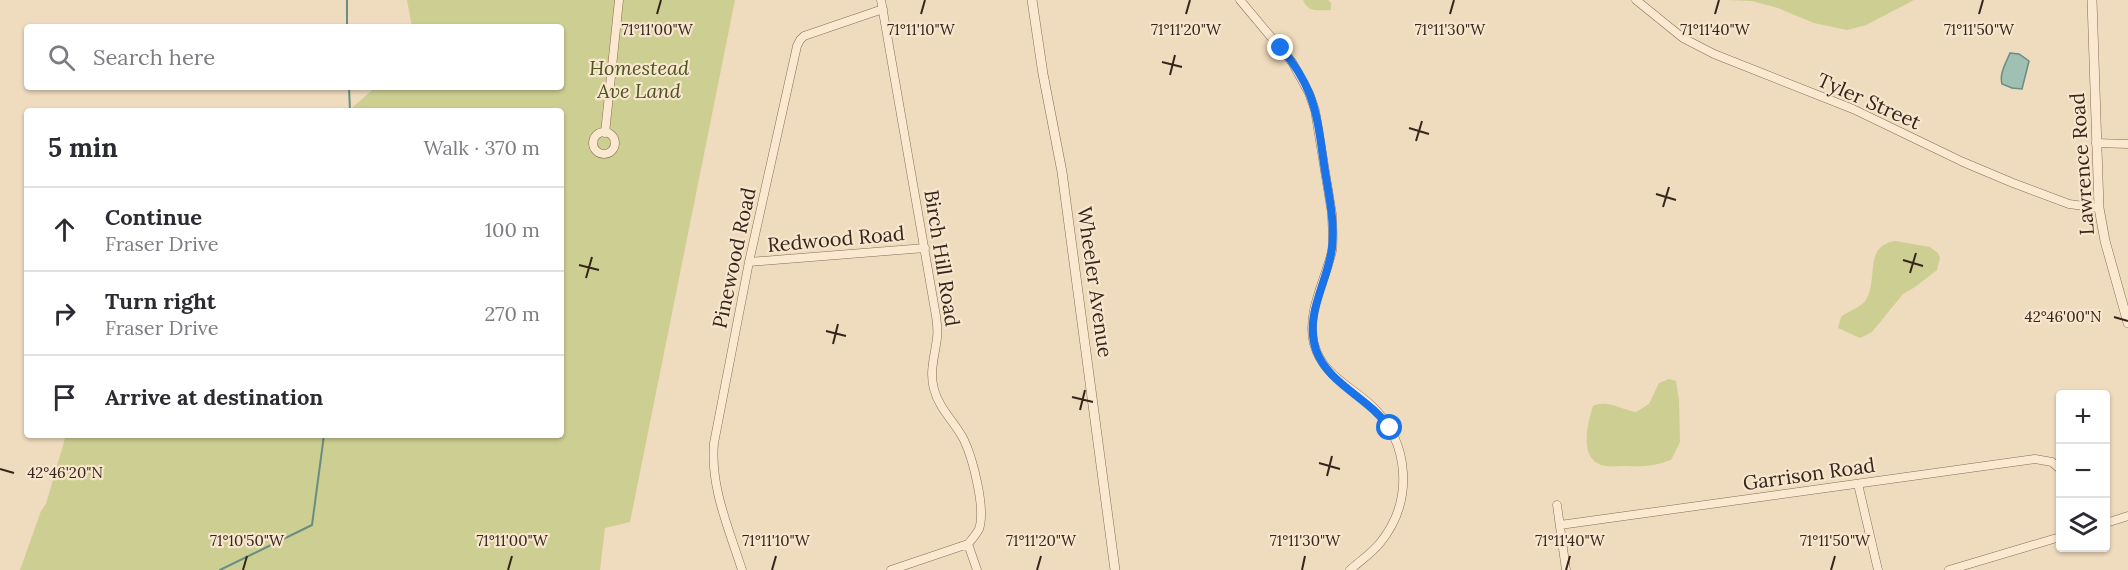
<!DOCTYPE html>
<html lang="en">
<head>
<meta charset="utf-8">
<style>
  :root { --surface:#fff; --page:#f7f7f7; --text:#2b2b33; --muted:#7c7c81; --line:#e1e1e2 }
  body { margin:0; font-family:Lora,serif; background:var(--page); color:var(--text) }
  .controls { position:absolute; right:18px; bottom:18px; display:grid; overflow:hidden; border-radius:6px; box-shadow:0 2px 4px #0004 }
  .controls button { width:54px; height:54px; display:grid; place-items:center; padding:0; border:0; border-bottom:2px solid var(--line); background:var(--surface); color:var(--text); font:30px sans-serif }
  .stop { position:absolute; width:18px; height:18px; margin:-14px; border:4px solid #1a73e8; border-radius:50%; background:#fff }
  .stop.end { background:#1a73e8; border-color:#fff; box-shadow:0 2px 6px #0008 }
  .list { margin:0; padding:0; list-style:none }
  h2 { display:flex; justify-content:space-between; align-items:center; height:78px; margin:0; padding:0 24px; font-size:26px }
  h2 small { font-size:20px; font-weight:400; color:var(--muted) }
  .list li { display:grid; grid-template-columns:39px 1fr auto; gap:18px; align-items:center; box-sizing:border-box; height:84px; padding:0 24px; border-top:2px solid var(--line) }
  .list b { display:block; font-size:22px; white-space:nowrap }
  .list p { margin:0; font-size:20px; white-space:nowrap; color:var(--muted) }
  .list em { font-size:20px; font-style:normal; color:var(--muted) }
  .icon { flex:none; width:33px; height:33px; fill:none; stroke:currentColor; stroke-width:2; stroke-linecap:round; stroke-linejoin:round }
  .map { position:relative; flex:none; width:2128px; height:570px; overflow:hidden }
  .search { position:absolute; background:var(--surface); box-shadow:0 2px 4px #0004; left:24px; top:24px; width:540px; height:66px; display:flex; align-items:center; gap:15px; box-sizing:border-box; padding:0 21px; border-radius:6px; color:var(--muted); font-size:22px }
  .panel { position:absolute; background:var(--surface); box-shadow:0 2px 4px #0004; left:24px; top:108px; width:540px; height:330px; border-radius:6px }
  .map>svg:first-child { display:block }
</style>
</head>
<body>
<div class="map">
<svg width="2128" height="570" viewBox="0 0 2128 570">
  <rect width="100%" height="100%" fill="#efdbbd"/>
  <path fill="#cdce91" d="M407,0H735L630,522L605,528L600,570H20L41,511L46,504L66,435H561V111H348L376,87H561V27H412Z
    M1303,0H1328L1331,3V10C1319,10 1308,13 1303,0Z
    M1727,0H1914L1866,25L1847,30L1814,23L1778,8L1752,1Z
    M1895,241L1930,247L1938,253L1940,258L1937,270L1915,287L1903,294L1872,332L1860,338L1838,328L1841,317C1849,310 1862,308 1867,298C1878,276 1864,246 1895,241Z
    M1669,379L1676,381L1679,400L1680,442L1671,460C1654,466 1644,467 1625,466C1617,466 1605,468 1597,463C1580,453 1588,422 1593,406C1607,399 1622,410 1636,412L1649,404L1659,383Z"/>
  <path fill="#a1c0b4" stroke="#688e81" stroke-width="1.5" d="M2010,53L2019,54L2029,61L2022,89L2012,88L2002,84C1999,74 2006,63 2010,53Z"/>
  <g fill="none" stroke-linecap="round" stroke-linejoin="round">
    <path stroke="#688e81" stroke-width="2" d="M347,0V27
      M349,87L350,111
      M220,570L312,525L324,435"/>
    <g stroke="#886b55" stroke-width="9">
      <path id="minor" d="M881,0L936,316C937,323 938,331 937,338C935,355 929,372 934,389C939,409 955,422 964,440C973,459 986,509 979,529C976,535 972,539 968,544L891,570
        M1240,0L1292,62L1309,93L1315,110L1332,214C1332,226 1334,239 1332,251C1325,281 1306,313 1314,344C1323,376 1350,385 1372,406C1410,443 1414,501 1380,543C1372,553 1360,561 1350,570
        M1636,0L1683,38L1714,54L1853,109L1963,162L2013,183L2069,204L2099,208
        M593 143a11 11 0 1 1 22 0a11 11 0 1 1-22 0Z
        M605,133L619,0
        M2096,143L2128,144
        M749,262L925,248
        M1858,484L1878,570
        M1557,505L1566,570
        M2106,523L2128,516
        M1560,525L2035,459L2052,462L2060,469
        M968,544L977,570
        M742,570C729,529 710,487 714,443L749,262L797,46L800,40L804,36L883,9
        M1949,570L2060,537"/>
    </g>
    <g stroke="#886b55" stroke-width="10">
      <path id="tertiary" d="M1032,0L1043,74L1062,172L1115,570
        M2092,0L2099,208L2105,241L2128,323"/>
    </g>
    <use href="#minor" stroke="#fae9d0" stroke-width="8"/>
    <use href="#tertiary" stroke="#fae9d0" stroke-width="9"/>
  </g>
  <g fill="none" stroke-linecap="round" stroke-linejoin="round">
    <path stroke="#1a73e8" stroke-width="8" d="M1281,48C1293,62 1303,77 1310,95C1319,119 1321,145 1325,171C1329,196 1335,222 1332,248C1328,282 1304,314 1316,350C1328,384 1368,397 1390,428"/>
  </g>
  <path fill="none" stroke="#36251b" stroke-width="2" d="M657,14L661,0M921,14L925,0M1186,14L1190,0M1450,14L1454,0M1715,14L1719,0M1979,14L1983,0M1162,62L1182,67M1170,75L1175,55M1409,128L1429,134M1416,141L1422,121M1656,194L1676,200M1663,207L1669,187M1903,260L1923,266M579,265L599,270M1910,273L1916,253M586,278L592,257M2114,317L2128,321M826,331L846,336M833,344L838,324M1072,397L1093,402M1080,410L1085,390M1319,463L1340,469M0,469L14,473M1327,476L1332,456M243,570L247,556M508,570L512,556M772,570L776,556M1037,570L1041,556M1302,570L1305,556M1566,570L1570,556M1831,570L1835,556"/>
  <g text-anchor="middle" stroke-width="4.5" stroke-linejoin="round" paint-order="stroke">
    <g font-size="20" font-style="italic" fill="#4c5421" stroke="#f7e6cd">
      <text x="639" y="75">Homestead<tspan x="639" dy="23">Ave Land</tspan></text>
    </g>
    <g font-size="20" fill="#36251b" stroke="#f7e6cd">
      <text transform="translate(1869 101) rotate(24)" y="7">Tyler Street</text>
      <text transform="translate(2082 164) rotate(-94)" y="7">Lawrence Road</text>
      <text transform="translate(836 239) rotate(-5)" y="7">Redwood Road</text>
      <text transform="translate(734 258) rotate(-78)" y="7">Pinewood Road</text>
      <text transform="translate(942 258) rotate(81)" y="7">Birch Hill Road</text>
      <text transform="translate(1095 282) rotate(82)" y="7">Wheeler Avenue</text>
      <text transform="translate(1809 474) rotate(-8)" y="7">Garrison Road</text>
    </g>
  </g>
  <g font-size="15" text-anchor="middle" fill="#36251b" stroke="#f7e6cd" stroke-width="4.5" stroke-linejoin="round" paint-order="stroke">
    <text x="657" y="35">71°11'00"W</text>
    <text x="921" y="35">71°11'10"W</text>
    <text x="1186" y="35">71°11'20"W</text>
    <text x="1450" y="35">71°11'30"W</text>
    <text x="1715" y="35">71°11'40"W</text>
    <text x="1979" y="35">71°11'50"W</text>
    <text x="2063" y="322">42°46'00"N</text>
    <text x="65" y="478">42°46'20"N</text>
    <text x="247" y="546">71°10'50"W</text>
    <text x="512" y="546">71°11'00"W</text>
    <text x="776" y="546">71°11'10"W</text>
    <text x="1041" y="546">71°11'20"W</text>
    <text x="1305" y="546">71°11'30"W</text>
    <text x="1570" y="546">71°11'40"W</text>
    <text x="1835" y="546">71°11'50"W</text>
  </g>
</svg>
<div class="controls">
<button>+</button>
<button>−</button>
<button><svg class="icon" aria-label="layers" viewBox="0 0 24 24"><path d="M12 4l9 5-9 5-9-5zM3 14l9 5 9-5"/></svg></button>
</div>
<div class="stop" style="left:1390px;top:428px"></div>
<div class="stop end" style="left:1281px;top:48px"></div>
<div class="search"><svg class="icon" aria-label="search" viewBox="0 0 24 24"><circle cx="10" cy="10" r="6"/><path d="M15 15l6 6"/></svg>Search here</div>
<section class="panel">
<h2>5 min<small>Walk · 370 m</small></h2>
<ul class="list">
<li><svg class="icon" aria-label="ahead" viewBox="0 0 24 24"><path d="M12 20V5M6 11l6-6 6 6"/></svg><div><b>Continue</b><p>Fraser Drive</p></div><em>100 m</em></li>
<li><svg class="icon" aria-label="right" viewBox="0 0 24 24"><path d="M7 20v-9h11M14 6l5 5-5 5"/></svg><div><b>Turn right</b><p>Fraser Drive</p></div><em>270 m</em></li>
<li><svg class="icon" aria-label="arrive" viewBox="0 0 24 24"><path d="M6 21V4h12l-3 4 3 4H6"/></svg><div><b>Arrive at destination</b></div></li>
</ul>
</section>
</div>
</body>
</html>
